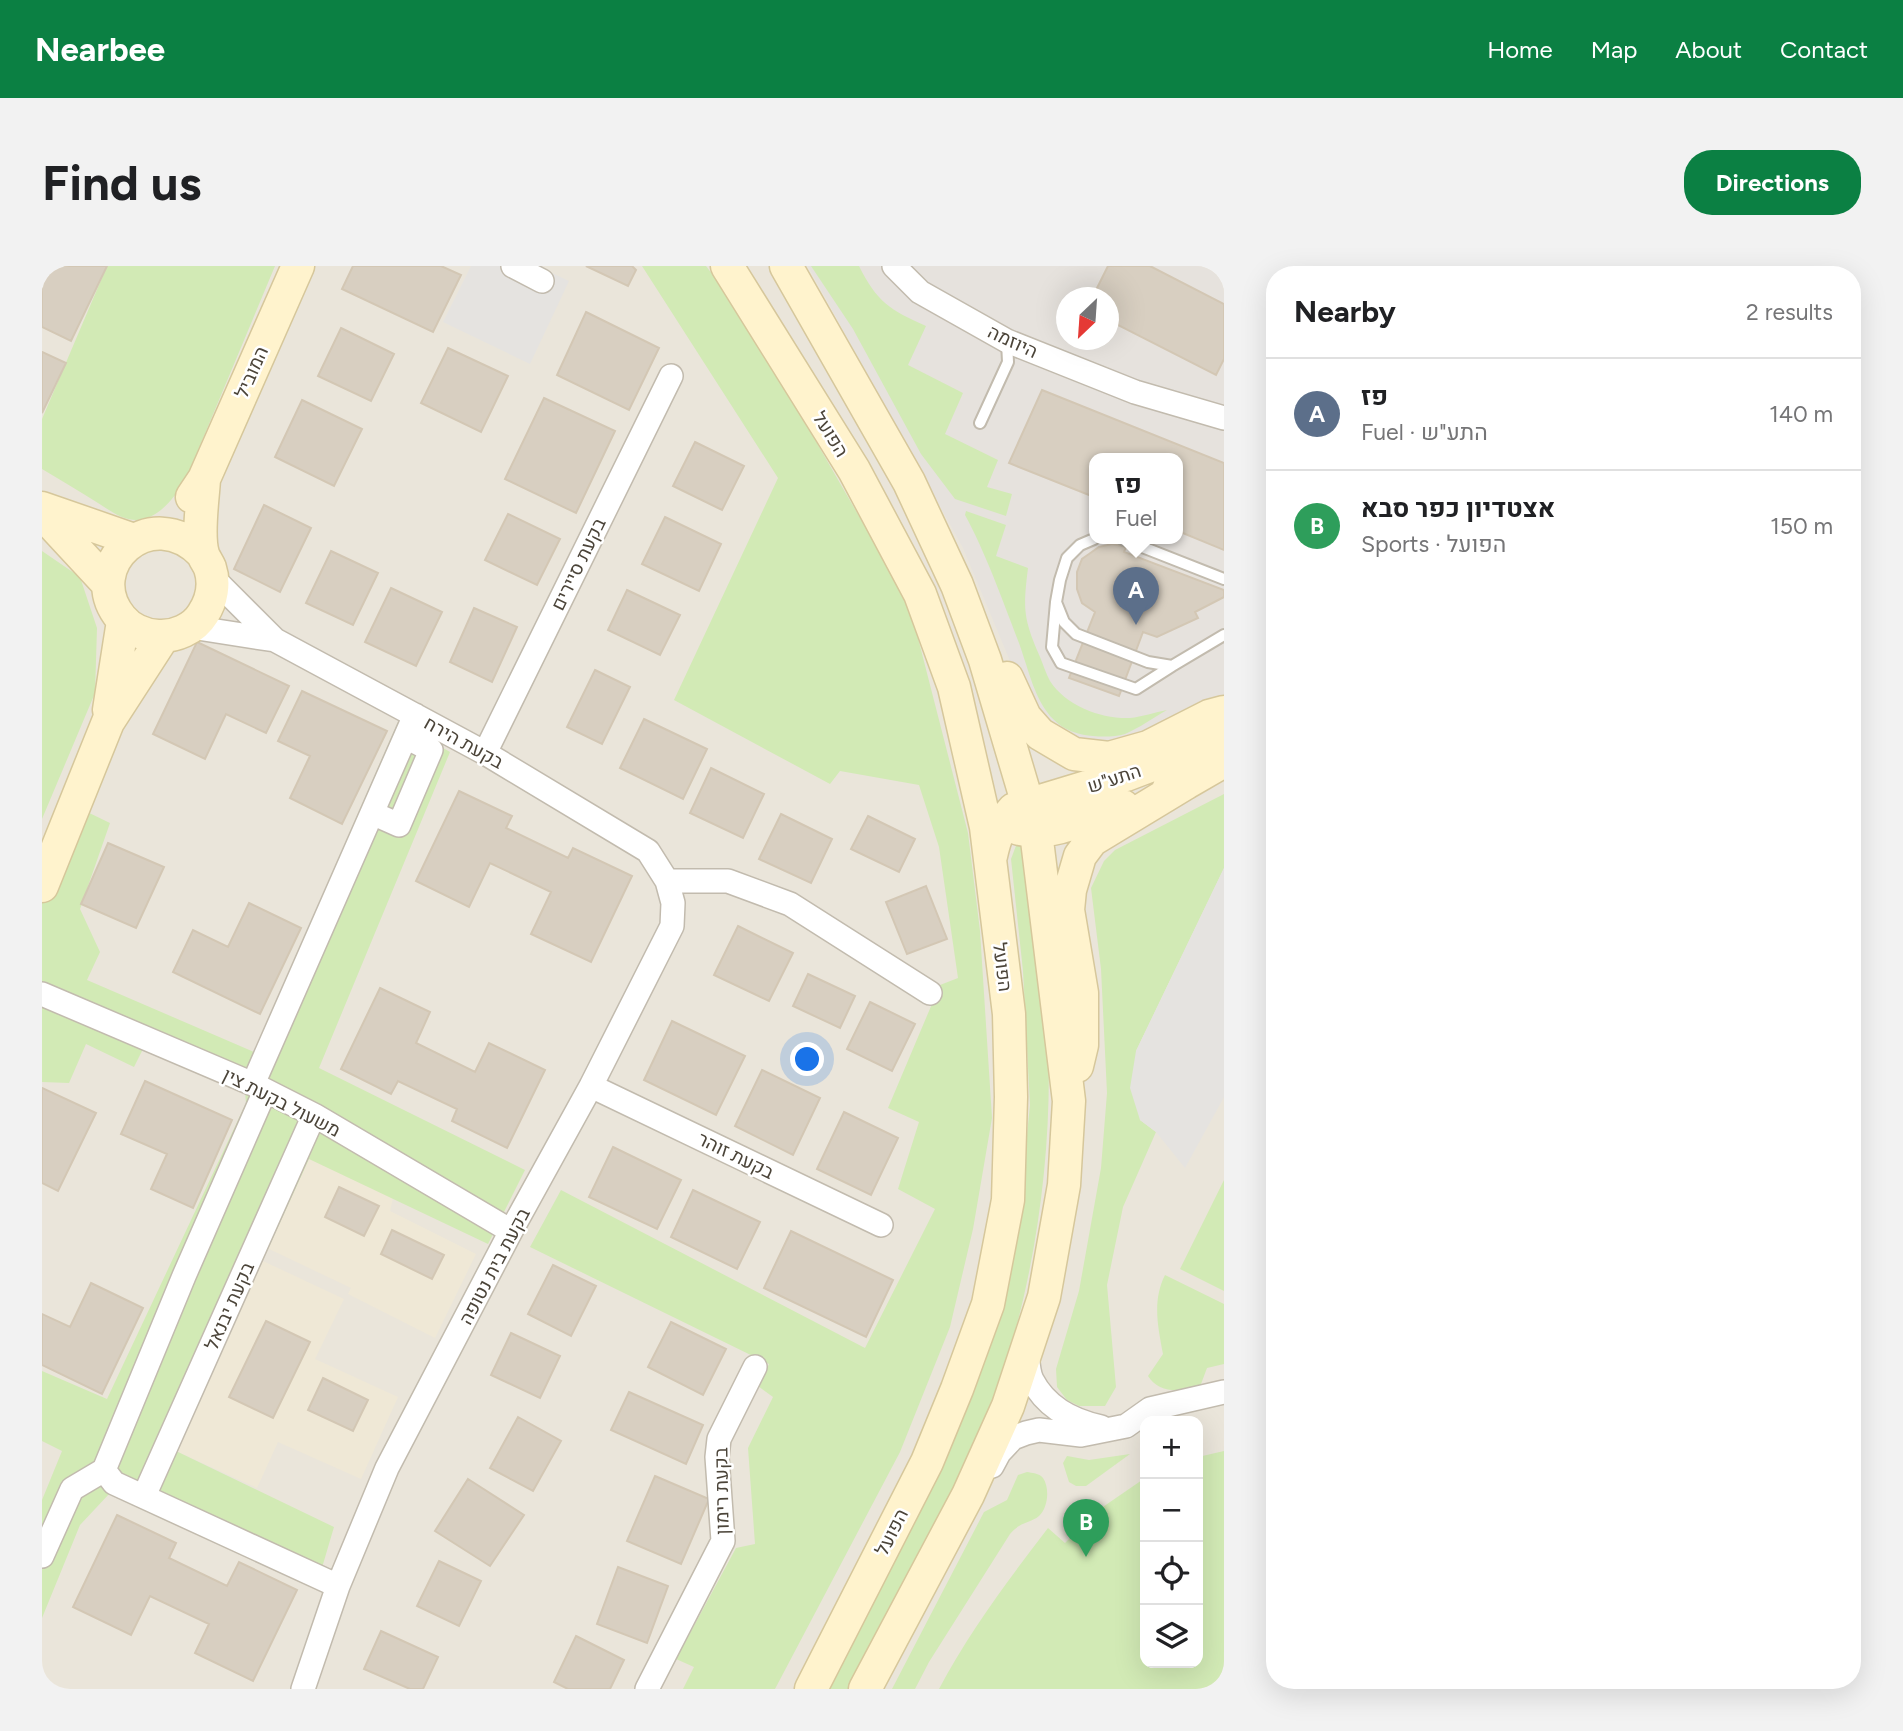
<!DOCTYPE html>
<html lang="en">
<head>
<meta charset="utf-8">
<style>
  :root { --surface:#fff; --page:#f2f2f2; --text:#202124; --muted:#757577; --line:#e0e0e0; --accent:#0b8043 }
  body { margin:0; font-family:Figtree,Heebo,sans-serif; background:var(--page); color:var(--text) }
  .controls { position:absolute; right:21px; bottom:21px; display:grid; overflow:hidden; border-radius:14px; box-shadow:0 7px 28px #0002 }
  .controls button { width:63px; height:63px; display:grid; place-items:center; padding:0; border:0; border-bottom:2px solid var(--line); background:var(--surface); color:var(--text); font:35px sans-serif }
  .compass { position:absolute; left:1014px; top:21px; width:63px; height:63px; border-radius:50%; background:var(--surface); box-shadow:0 7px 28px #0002; rotate:205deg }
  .you { position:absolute; left:766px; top:794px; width:24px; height:24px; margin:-18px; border:5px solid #fff; border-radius:50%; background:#1a73e8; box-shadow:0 0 0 10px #1a73e833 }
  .badge { display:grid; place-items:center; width:46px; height:46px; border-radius:50%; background:var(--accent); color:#fff; font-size:23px; font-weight:700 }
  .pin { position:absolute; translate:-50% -58px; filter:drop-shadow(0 2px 4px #0008) }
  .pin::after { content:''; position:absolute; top:37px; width:24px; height:21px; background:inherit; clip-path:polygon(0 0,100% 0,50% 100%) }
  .popup { position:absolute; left:1047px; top:187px; width:94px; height:91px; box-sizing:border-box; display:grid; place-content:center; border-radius:14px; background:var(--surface); filter:drop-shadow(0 2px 5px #0005); font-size:23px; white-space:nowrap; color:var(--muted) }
  .popup b { font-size:26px; color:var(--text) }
  .popup::after { content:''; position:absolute; left:50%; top:100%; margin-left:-14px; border:14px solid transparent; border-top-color:var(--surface) }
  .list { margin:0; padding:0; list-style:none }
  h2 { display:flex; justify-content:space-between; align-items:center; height:91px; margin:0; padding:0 28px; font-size:30px }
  h2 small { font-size:23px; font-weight:400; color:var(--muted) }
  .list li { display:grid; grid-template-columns:46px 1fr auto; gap:21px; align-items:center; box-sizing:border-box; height:112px; padding:0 28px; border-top:2px solid var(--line) }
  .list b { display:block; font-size:26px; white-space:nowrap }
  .list p { margin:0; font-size:23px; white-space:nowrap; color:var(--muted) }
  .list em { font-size:23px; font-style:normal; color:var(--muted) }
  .icon { flex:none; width:38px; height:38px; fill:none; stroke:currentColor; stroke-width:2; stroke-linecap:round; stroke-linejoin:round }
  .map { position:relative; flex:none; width:1182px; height:1423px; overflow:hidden; border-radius:28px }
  header { display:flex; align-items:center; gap:42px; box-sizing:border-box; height:98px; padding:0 35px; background:var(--accent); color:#fff }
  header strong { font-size:33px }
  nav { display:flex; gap:38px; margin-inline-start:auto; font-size:24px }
  .intro { display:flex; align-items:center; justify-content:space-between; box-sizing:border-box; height:168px; padding:0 42px }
  h1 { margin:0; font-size:49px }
  .button { padding:18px 32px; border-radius:28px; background:var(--accent); color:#fff; font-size:24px; font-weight:700 }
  main { display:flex; gap:42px; padding:0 42px }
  aside { flex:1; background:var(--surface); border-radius:28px; box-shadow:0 7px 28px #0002 }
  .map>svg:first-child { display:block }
</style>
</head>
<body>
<header>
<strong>Nearbee</strong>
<nav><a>Home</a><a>Map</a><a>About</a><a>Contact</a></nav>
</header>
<div class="intro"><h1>Find us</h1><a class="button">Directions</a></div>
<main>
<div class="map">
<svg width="1182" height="1423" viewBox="0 0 1182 1423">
  <rect width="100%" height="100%" fill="#f6f3ec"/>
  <path fill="#eae5da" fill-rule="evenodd" d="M0,0H1182V1423H0ZM1024,32H1066V74H1024ZM1052,193H1136V273H1052ZM1103,1155H1156V1397H1103Z"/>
  <path fill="#e6e2dd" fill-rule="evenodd" d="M766,0H1182V491L1047,482L1009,465L978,419L921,282ZM1024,32H1066V74H1024ZM1052,193H1136V273H1052Z"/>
  <path fill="#efe8d6" d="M267,892L351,932L348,945L434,988L393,1072L306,1028L309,1022L225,982Z
    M221,995L302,1033L273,1093L356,1131L319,1213L236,1176L215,1222L134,1185Z"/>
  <path fill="#d2eab5" d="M65,0H233L144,213C130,235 110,263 80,251C72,248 64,242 56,237C38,226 19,214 0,203V153Z
    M600,0H664L700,47L867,337L926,567L938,665L950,852L931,963L908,1061L858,1186L733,1423H641L652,1401L634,1393L694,1282L713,1278L706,1182L731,1131L716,1120L727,1098L488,981L519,924L823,1082L893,943L856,923L877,856L846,842L898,719L916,712L897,581L877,519L798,505L788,518L632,434L736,212Z
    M769,0H817C835,36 848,44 884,60L866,99L921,127L903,168L956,194L945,221L970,228L964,250L913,233L879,188L811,63Z
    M924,245L964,259L954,290L986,302C981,343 981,352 998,391C1001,398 1004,408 1008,415C1024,440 1059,453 1088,452C1100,451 1113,446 1125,444C1111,452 1097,462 1083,468C1073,471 1061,471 1051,470C998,466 992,419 977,377C962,338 943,285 923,249Z
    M0,285L38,311L55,362L53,427L0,553Z
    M356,456L408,486L277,802L483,904L446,978L267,893L134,1185L292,1261L279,1305L68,1227L38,1259L0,1352V1234L20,1185L0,1175V1105L65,1133L204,837L203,826L102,781L92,801L44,778L27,817L0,816V633L39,543L68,557L38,643L58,686L45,714L212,786Z
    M1182,528V602L1094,785L1098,854L1114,866L1081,941L1065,1019L1074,1121L1063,1140H1037L1025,1134L1015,1121L1014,1103L1037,1025L1059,902L1065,827L1059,703L1049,622L1062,595L1073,584Z
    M975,577L979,580C990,636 1002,692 1005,748C1013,878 995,1011 952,1134C944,1157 931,1180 921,1202C885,1277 845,1350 806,1423H784L891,1218L933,1120L958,1040L978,938L988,839L981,705L969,593Z
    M1182,914V1025L1138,1003Z
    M1123,1009L1182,1038V1098L1165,1102L1159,1118C1142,1127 1117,1128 1106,1110L1121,1088C1116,1061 1110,1035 1123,1009Z
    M1182,1185V1423H897C927,1366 967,1313 1006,1262L1023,1277L1055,1245L1103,1212V1397H1156V1191Z
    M1088,1188L1044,1220H1034L1027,1216L1021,1197L1025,1190L1047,1194Z
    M985,1206C990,1207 997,1207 1001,1212C1008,1222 1006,1242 997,1250C987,1258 979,1255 968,1268L887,1396L873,1423H850L942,1246L965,1234L976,1209Z"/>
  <path fill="#e5e3e0" d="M429,0H495L527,15L488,98L401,56Z
    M1182,602V831L1143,902L1114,866L1098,854L1088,822L1094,785Z"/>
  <path fill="#d8cfc1" stroke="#d3c7b4" stroke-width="2" d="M8,0H65L29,75L0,61V17Z
    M311,0H399L419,9L391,66L300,23Z
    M544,0H590L594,4L586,20Z
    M1066,0H1108L1182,38V93L1174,109L1066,54V32H1050Z
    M544,46L617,82L587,144L515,109Z
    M299,62L352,88L329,135L276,110Z
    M406,82L466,110L439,166L379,137Z
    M0,86L24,97L0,147Z
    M1000,124L1182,197V284L1136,265V193H1052V231L967,197Z
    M502,132L573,165L534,247L463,213Z
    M260,134L320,163L292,220L233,191Z
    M653,176L702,200L680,244L631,220Z
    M222,239L269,262L238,326L192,303Z
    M466,248L518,273L495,319L443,294Z
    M623,251L679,278L657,325L600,298Z
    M1070,278L1084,281L1082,286L1182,324V331L1153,346L1156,352L1115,371L1101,366L1077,430L1027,412L1053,346L1040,337L1035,323V306L1040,293L1047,288L1057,281Z
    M289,285L336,307L311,359L264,337Z
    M349,322L400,346L374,400L323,376Z
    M585,324L638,349L618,389L566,364Z
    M432,342L475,361L450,416L408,396Z
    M155,376L247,420L224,467L184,448L163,493L111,468Z
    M553,404L588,421L560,478L525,461Z
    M260,425L345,465L300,558L248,532L268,490L236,475Z
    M602,453L665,483L641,533L578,502Z
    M669,502L722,528L701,572L648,547Z
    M417,525L470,550L464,562L526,592L531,582L590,610L549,696L489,668L509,626L448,597L427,641L374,615Z
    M739,548L790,573L769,617L717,593Z
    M826,550L873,573L857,606L809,583Z
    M66,577L122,601L94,662L39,638Z
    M884,620L905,673L865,688L844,636Z
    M207,637L259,662L218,748L131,706L151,664L186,681Z
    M696,660L751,687L727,735L672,709Z
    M766,708L813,730L798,762L751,740Z
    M338,722L388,746L374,777L433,806L447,777L503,804L465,882L410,855L415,843L356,815L349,828L299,803Z
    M828,736L873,758L850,805L805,783Z
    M630,755L703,790L674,849L602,814Z
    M720,804L778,832L751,889L693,860Z
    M103,815L190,854L151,942L109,923L125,888L79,868Z
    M0,822L54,847L16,925L0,917Z
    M802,846L856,872L829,929L775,903Z
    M571,881L639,914L615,963L547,931Z
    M297,921L337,940L322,970L283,951Z
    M651,924L718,956L695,1003L629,971Z
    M350,964L402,989L390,1013L339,988Z
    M749,965L851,1014L824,1071L722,1022Z
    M511,999L554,1020L529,1070L486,1048Z
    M49,1017L101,1042L60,1128L0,1099V1048L28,1061Z
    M224,1055L268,1076L231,1152L187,1131Z
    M629,1056L684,1083L661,1129L606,1101Z
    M469,1067L518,1090L498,1132L449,1109Z
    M281,1112L326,1134L311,1165L266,1144Z
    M587,1126L661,1159L644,1198L569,1164Z
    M476,1151L519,1175L491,1225L448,1202Z
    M613,1210L667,1233L639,1298L585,1275Z
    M426,1213L482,1249L448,1300L393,1265Z
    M75,1249L134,1277L127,1292L185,1320L197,1296L255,1324L211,1415L153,1387L167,1358L108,1330L89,1369L31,1341Z
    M397,1295L439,1315L417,1360L375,1340Z
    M576,1301L626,1320L605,1377L555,1358Z
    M339,1365L396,1391L381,1423H368L322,1403Z
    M534,1370L582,1394L568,1423H526L512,1416Z"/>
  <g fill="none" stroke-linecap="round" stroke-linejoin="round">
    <g stroke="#c2bbae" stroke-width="14">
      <path id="lane" d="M938,157L966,96L965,76
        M1052,273L1038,279L1025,292L1018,314L1014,336L1022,356L1034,368L1106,396L1130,400L1182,369
        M1080,273L1182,313
        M1014,336L1010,381L1019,397L1094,423L1130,400"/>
    </g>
    <g stroke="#c2bbae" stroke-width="26">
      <path id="street" d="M471,0L500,15
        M852,0L878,26L965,75L1093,126L1182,152
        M170,311L233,374L443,487L606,585L625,615L631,637L630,660L549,820L469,965L345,1202L296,1320L261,1423
        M149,361L233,374
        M443,487L629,110
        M330,547L357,559L389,484L364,471
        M625,615H686L748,638L888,727
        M0,728L211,818L272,849L469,965
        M211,818L373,449
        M549,820L839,959
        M985,1086C986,1095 986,1106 990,1114C1004,1141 1031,1155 1059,1161
        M950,1200L957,1187L971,1172L984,1167L997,1164L1039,1169L1084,1160L1108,1143L1182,1126
        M62,1204L72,1217L296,1320
        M102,1230L272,849
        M0,1290L30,1223L62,1204L142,1010L223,825
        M605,1423L681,1275L675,1191L677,1173L713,1101"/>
    </g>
    <g stroke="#d6c79b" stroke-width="35">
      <path id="secondary" d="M685,0L812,204L878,328L912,421L944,561L967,748L969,831L966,934L946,1038L915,1123L885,1196L769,1423
        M744,0L867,216L915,319L943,394L994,566L1027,835L1022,919L1002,1031L966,1140L926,1229L823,1423
        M150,231L162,213L256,0
        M0,242L92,274
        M0,247L66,318
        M161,288C108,233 37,301 79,352C88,363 101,369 116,370C133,371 152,363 161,348C170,334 173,317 168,302C166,297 162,292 161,288C155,269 161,233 162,213
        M965,412L983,451L998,468L1032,488L1067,492L1106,481L1167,450L1182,446
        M67,444L81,355
        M1126,524L1144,517L1182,495
        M972,561C1000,574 1053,550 1081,540
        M949,590C953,571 958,558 972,543L1084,509L1152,483L1182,465
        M0,620L66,456L121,371
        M1035,800L1040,779V727L1026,644L1028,624L1038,590L1050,574L1144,517"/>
    </g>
    <use href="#lane" stroke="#fff" stroke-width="10"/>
    <use href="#street" stroke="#fff" stroke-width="23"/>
    <use href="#secondary" stroke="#fff3cd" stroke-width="32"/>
  </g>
  <g text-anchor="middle" stroke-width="5" stroke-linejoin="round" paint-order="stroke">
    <g font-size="19" fill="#4b4439" stroke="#fff">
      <text transform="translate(971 75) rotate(25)" y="7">היוזמה</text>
      <text transform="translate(209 106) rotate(-66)" y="7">המוביל</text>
      <text transform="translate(789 168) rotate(58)" y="7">הפועל</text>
      <text transform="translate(536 298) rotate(-64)" y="7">בקעת סיירים</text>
      <text transform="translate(422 476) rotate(29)" y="7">בקעת הירח</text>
      <text transform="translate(1072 512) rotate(-18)" y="7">התע"ש</text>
      <text transform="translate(961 701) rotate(83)" y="7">הפועל</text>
      <text transform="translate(240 836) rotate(27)" y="7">משעול בקעת צין</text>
      <text transform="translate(694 889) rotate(26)" y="7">בקעת זוהר</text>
      <text transform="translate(452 1000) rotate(-62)" y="7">בקעת בית נטופה</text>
      <text transform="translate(187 1040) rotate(-66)" y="7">בקעת יבנאל</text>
      <text transform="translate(679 1225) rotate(-91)" y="7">בקעת רימון</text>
      <text transform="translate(849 1266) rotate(-63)" y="7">הפועל</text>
    </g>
  </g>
</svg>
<div class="controls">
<button>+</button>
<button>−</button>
<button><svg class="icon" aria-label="locate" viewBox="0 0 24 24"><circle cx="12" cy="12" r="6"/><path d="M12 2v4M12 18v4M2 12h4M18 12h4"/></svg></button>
<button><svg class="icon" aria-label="layers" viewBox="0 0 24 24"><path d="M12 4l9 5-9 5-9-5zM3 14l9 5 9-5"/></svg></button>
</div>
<svg class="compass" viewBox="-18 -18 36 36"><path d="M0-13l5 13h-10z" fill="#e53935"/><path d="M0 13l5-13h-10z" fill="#757577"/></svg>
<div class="you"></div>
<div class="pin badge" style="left:1094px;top:359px;background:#5c6f8a">A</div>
<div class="popup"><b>פז</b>Fuel</div>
<div class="pin badge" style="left:1044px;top:1291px;background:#2e9e5b">B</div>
</div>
<aside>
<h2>Nearby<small>2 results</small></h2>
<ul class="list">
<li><span class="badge" style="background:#5c6f8a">A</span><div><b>פז</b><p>Fuel · התע&quot;ש</p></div><em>140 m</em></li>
<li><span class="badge" style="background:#2e9e5b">B</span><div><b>אצטדיון כפר סבא</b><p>Sports · הפועל</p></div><em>150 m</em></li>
</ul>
</aside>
</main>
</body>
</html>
